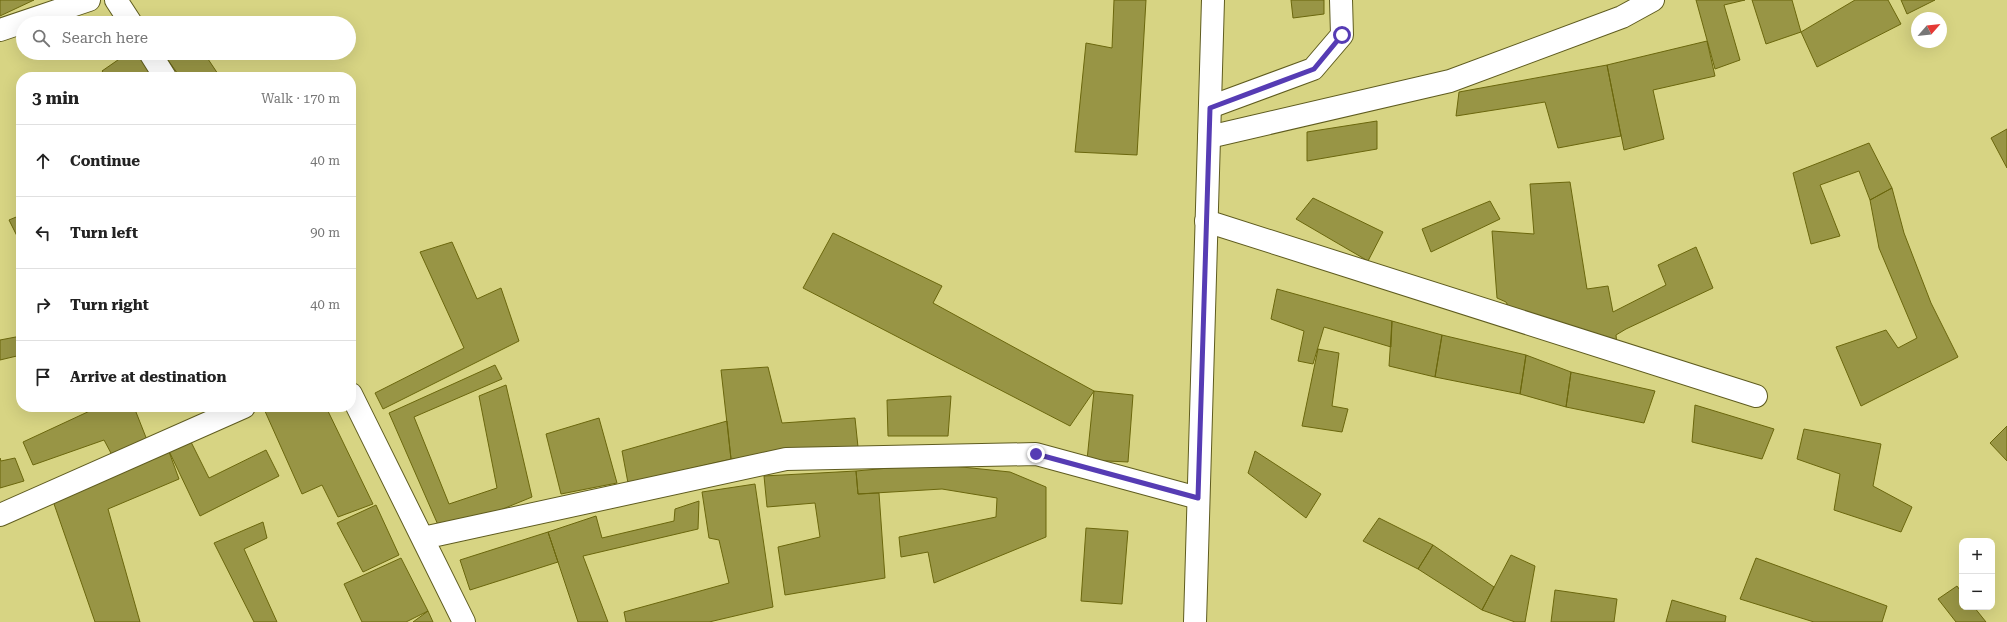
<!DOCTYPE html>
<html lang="en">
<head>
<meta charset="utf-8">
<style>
  :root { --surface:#fff; --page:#f6f6f6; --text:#222; --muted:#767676; --line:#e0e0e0 }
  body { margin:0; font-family:"Roboto Serif",serif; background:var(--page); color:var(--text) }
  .controls { position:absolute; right:12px; bottom:12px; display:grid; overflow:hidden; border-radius:8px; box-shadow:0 4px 16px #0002 }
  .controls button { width:36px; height:36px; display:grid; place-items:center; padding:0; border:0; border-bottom:1px solid var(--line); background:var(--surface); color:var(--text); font:20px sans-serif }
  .compass { position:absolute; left:1911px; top:12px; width:36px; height:36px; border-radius:50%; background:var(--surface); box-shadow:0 4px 16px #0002; rotate:62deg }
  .stop { position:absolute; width:12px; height:12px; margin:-9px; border:3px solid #563cb4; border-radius:50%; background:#fff }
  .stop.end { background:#563cb4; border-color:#fff; box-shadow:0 1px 4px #0008 }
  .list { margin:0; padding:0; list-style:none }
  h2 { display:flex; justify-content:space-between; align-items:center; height:52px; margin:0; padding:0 16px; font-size:17px }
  h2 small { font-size:13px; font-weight:400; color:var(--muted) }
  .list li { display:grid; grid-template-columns:26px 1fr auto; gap:12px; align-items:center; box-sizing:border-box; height:72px; padding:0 16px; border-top:1px solid var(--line) }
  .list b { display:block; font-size:15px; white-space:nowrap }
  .list em { font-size:13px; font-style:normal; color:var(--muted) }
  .icon { flex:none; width:22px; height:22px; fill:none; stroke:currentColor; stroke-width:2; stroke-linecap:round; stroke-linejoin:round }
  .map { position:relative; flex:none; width:2007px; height:622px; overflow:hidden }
  .search { position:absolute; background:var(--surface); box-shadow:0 4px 16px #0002; left:16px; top:16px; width:340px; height:44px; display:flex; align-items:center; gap:10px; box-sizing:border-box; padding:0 14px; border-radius:22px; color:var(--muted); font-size:15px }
  .panel { position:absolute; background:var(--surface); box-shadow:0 4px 16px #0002; left:16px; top:72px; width:340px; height:340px; border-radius:16px }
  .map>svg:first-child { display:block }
</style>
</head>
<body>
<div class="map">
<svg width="2007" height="622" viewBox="0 0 2007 622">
  <rect width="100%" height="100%" fill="#d7d483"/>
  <path fill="#989545" stroke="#6b670d" d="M0,0H34L0,16Z
    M1114,0H1146L1137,155L1075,152L1086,43L1112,48Z
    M1291,0H1324V14L1293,18Z
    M1696,0H1745L1724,5L1740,60L1715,69Z
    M1752,0H1792L1801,32L1766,44Z
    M1855,0H1888L1901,24L1817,67L1801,32Z
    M1901,0H1935L1907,14Z
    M1707,41L1715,76L1653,90L1664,139L1624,150L1607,65Z
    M128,53H138L155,77H107L102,71Z
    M163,53H204L220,77H180Z
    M1607,65L1621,136L1558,148L1545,102L1456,116L1459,92Z
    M1377,121V149L1307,161V132Z
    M2007,129V168L1991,138Z
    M1869,143L1892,188L1870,200L1859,171L1820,185L1840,236L1811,244L1793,173Z
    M1570,182L1587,289L1608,286L1613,312L1666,285L1658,265L1696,247L1713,288L1626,329L1616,335L1617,345L1513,315L1506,302L1497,298L1492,231L1534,234L1530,184Z
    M1892,188L1904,233L1931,303L1958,357L1861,406L1836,347L1886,330L1898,348L1917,338L1879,248L1870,200Z
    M1313,198L1383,232L1368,261L1296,219Z
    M1490,201L1500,219L1431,252L1422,229Z
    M21,215V239L19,240L9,220Z
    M833,233L942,286L933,303L1094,391L1070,426L803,288Z
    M452,242L477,299L501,288L519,341L383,409L375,393L464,348L420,252Z
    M1277,289L1392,321L1391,347L1324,327L1313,364L1298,361L1304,331L1271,319Z
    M1392,321L1442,335L1435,377L1389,366Z
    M1442,335L1526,355L1520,394L1435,377Z
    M21,336V355L0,360V340Z
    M1318,349L1339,353L1332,406L1348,409L1342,432L1302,426Z
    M1526,355L1571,372L1566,407L1520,394Z
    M495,365L502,379L414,417L449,504L497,488L479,396L506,385L532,497L442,534L389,413Z
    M768,367L782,423L855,418L858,447L731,459L721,370Z
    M1571,372L1655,391L1644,423L1566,407Z
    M1094,391L1133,395L1128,462L1087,460Z
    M951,396L948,436H888L887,400Z
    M1695,405L1774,429L1762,459L1692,442Z
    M94,407H134L147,440L112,455L104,440L33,465L23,442L94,409Z
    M267,407H326L373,504L338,517L322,485L302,494L264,409Z
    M599,418L617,483L561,494L546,434Z
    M727,421L731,459L628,483L622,451Z
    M2007,426V461L1990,443Z
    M1804,429L1881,444L1873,486L1912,507L1901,532L1834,510L1840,474L1797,459Z
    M189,438L209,478L266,450L279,476L200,516L168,449Z
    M168,449L179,479L108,509L140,622H95L53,501Z
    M1255,451L1321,494L1306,518L1248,473Z
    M0,458L1,461L15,458L24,481L0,488Z
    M933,464L1010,472L1046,487V537L934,583L928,552L901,557L899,537L996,517L997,498L942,489L858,494L856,471Z
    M856,471L858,494L879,493L885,578L785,595L778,547L820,537L815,503L767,507L764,476Z
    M755,484L773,607L709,622H626L624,612L729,583L719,540L709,538L702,492Z
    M699,501L698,529L583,556L608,622H578L548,532L596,516L602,538L674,521L675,509Z
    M376,505L399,555L363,572L337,523Z
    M1379,518L1433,545L1418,569L1363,541Z
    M263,522L267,538L244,549L277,622H254L214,543Z
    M1086,528L1128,531L1122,604L1081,601Z
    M548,532L558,562L470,590L460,560Z
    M1433,545L1494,587L1482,610L1418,569Z
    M1511,555L1535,566L1525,622H1515L1482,610Z
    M401,558L428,611L406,622H362L344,584Z
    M1756,558L1887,606L1882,622H1814L1740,599Z
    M1957,586L1962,593V607H1974L1986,622H1956L1938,599Z
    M1555,590L1617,599L1614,622H1551Z
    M1672,600L1726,616L1725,622H1666Z
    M428,611L433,622H413Z"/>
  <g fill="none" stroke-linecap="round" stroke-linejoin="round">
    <g stroke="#5f5c1f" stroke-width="24">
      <path id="street" d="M116,0L131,23
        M0,30L89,0
        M150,53L165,77
        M1210,107L1313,69L1342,35L1341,0
        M1209,137L1450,81L1622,17L1653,0
        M1206,221L1756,396
        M351,394L464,622
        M0,515L244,407
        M423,538L786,459L1036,454L1198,498"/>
    </g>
    <g stroke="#5f5c1f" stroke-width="24">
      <path id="primary" d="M1195,622L1213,0"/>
    </g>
    <use href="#street" stroke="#fff" stroke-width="22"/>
    <use href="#primary" stroke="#fff" stroke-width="22"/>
  </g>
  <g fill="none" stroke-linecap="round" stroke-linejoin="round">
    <path stroke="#563cb4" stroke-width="5" d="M1036,454L1198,498L1210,108L1314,69L1342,35"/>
  </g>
</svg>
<div class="controls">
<button>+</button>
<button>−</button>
</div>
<svg class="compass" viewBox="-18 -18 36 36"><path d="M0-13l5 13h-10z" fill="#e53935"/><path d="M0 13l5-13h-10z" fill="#767676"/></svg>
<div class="stop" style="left:1342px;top:35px"></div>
<div class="stop end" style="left:1036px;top:454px"></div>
<div class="search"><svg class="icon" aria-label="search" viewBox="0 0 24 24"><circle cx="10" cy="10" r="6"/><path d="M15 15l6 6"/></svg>Search here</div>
<section class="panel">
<h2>3 min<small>Walk · 170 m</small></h2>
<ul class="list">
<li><svg class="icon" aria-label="ahead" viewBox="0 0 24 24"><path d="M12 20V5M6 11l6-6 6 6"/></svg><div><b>Continue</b></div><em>40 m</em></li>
<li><svg class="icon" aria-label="left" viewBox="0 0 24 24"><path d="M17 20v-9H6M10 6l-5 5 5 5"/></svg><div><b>Turn left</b></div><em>90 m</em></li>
<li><svg class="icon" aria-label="right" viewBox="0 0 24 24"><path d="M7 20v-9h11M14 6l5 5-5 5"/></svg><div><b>Turn right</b></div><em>40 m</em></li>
<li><svg class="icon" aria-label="arrive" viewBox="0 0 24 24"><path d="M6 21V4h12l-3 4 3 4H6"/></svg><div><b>Arrive at destination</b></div></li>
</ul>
</section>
</div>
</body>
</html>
